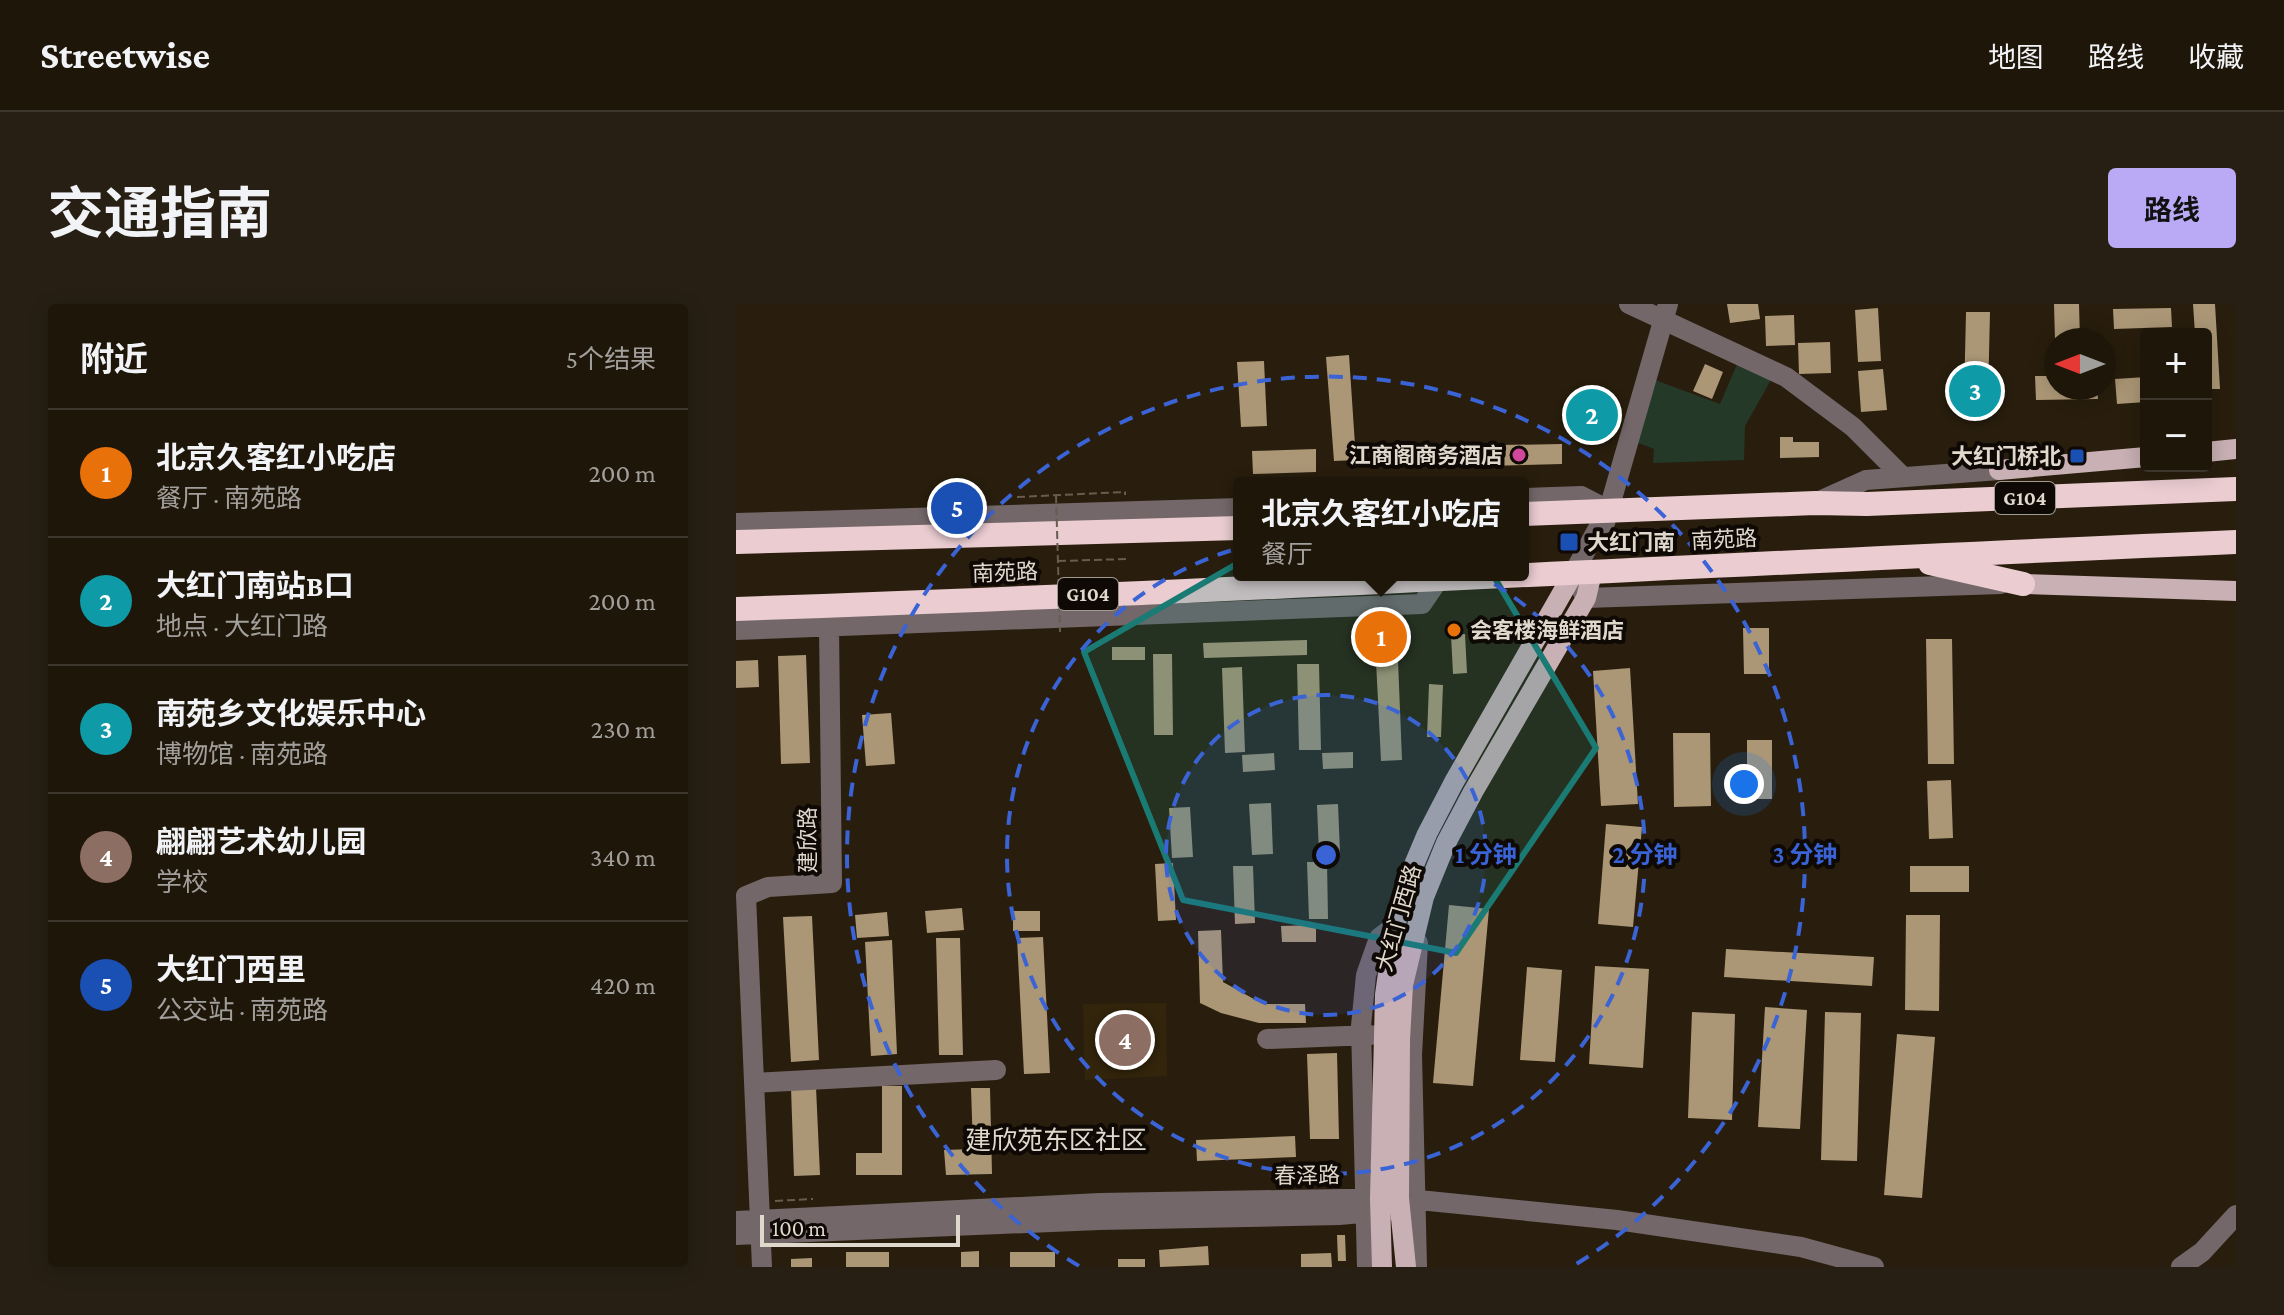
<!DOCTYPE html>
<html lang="zh">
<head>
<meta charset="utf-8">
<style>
  :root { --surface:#1f160a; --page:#271f13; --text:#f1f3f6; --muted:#a19f9c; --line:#3c352b; --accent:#baaaf6 }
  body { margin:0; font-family:"Crimson Pro","Noto Sans SC",serif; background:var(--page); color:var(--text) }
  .controls { position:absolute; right:24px; top:24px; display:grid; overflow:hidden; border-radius:8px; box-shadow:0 4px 20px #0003 }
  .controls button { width:72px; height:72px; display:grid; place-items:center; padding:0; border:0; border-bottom:2px solid var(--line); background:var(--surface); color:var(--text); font:40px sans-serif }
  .compass { position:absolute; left:1308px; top:24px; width:72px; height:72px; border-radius:50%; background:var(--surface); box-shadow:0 4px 20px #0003; rotate:270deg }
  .scale { position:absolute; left:24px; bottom:20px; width:200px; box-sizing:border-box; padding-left:8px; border:4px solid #dfd8cd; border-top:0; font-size:22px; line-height:28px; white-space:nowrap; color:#dfd8cd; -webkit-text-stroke:6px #0e0904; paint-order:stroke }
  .you { position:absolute; left:1008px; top:480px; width:28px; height:28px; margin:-20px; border:6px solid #fff; border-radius:50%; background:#1a73e8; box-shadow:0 0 0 12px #1a73e833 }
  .badge { display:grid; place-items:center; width:52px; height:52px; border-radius:50%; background:var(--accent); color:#fff; font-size:26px; font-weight:700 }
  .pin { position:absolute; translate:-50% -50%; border:4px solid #fff; box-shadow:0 2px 8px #0006 }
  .popup { position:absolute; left:497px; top:173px; width:296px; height:104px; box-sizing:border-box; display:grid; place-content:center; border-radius:8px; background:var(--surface); filter:drop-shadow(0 2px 6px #0005); font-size:26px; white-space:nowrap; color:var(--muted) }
  .popup b { font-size:30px; color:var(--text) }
  .popup::after { content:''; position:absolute; left:50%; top:100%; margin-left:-16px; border:16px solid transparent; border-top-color:var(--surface) }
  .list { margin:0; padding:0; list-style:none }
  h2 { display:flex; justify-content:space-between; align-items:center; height:104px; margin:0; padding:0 32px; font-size:34px }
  h2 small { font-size:26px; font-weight:400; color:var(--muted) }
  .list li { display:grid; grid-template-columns:52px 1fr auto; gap:24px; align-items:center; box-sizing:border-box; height:128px; padding:0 32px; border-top:2px solid var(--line) }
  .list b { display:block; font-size:30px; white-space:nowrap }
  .list p { margin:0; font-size:26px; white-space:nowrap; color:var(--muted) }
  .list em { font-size:26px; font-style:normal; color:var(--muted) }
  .map { position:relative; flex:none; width:1500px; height:963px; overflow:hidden; border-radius:8px }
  header { display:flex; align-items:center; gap:48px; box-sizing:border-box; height:112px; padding:0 40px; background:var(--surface); border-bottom:2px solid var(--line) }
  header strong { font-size:38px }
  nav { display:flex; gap:44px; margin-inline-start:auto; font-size:28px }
  .intro { display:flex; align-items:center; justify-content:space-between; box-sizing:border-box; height:192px; padding:0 48px }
  h1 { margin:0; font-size:56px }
  .button { padding:20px 36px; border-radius:8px; background:var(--accent); color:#111; font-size:28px; font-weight:700 }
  main { display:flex; gap:48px; padding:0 48px }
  aside { flex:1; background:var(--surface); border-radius:8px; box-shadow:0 4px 20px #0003 }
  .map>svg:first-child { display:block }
</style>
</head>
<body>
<header>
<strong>Streetwise</strong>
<nav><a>地图</a><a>路线</a><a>收藏</a></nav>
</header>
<div class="intro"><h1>交通指南</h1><a class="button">路线</a></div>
<main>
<aside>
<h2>附近<small>5个结果</small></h2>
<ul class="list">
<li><span class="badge" style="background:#e8710a">1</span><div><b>北京久客红小吃店</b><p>餐厅 · 南苑路</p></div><em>200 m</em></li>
<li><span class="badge" style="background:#0f9aa8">2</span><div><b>大红门南站B口</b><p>地点 · 大红门路</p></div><em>200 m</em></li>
<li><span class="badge" style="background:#0f9aa8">3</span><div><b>南苑乡文化娱乐中心</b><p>博物馆 · 南苑路</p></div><em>230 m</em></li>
<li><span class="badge" style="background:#8d6e63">4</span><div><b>翩翩艺术幼儿园</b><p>学校</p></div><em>340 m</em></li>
<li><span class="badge" style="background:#1a4fb4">5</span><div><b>大红门西里</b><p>公交站 · 南苑路</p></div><em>420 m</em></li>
</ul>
</aside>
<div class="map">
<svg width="1500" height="963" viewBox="0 0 1500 963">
  <rect width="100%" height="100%" fill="#291e0d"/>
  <path fill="#33250c" d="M430,699L431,772L349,776L347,700Z"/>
  <path fill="#253929" d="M1002,58L1036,74L1009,122L1008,156L917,159L918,145L900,138L919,76L984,100Z"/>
  <path fill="#ab9776" d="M991,0H1022L1024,15L994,19Z
    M1318,0H1343L1344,36H1319Z
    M1457,0H1479L1484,85H1470V30H1459Z
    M1142,4L1145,57L1122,58L1119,6Z
    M1435,4L1436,23L1378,25L1377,5Z
    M1230,8H1254L1252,94H1228Z
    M1058,11L1059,41L1030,42L1029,12Z
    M1094,38L1095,69L1063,70L1062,39Z
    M613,51L620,156L598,157L590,53Z
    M528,57L531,122L505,123L501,58Z
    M969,60L987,68L976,95L957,87Z
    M1147,65L1151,106L1125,108L1122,67Z
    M1299,72H1320V84H1361L1362,95L1300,96Z
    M1410,73V98L1381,100L1379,75Z
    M856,91L868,95L857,132L844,128Z
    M1044,133H1057V138H1083V153L1044,154Z
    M826,140V160L708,163L707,142Z
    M580,145V168L517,170L516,147Z
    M1007,324H1033V370H1008Z
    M729,330L731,369L717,370L715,331Z
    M1190,335H1216L1218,460H1192Z
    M571,336V351L468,354L467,339Z
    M376,343H409V356H376Z
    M417,350H436L437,431H418Z
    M70,351L74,459L45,460L42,352Z
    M22,356L23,383L0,384V357Z
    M662,356L666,456L645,457L640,357Z
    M561,360H583L585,446H563Z
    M506,363L509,448L489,449L486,364Z
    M894,364L902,500L865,502L857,367Z
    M693,380L707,381L705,433H691Z
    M155,409L159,460L130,462L126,411Z
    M937,429H974L975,502L938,503Z
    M1011,436H1036V495H1011Z
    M617,448V464L587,465L586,449Z
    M538,449L539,466L507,468L506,451Z
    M1215,476L1217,534L1193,535L1191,477Z
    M535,499L537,550L516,551L513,500Z
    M602,500L604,549L583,550L581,501Z
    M454,503L457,553L436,554L433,504Z
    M870,520L906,523L897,623L862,620Z
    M571,558H591L592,615H573Z
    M437,559L440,616L422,617L419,560Z
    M497,562H517L519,619L499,620Z
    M1174,562H1233V588H1174Z
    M713,601L753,605L737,782L697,779Z
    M226,604L228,626L191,629L189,607Z
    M277,607H304V627H277Z
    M151,608L153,632L121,634L119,611Z
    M1170,611H1204L1203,707L1169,706Z
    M76,612L83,756L55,758L47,613Z
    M580,621V638H546L545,622Z
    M485,626L487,678L527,700H569L570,719H523L485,709L464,699L462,627Z
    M307,633L314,769L288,770L281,634Z
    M200,634H224L227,751H203Z
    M156,636L161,750L135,752L129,638Z
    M990,645L1138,653L1136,682L988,673Z
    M859,662L913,665L907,764L853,760Z
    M791,663L826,666L819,758L784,756Z
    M1029,703L1071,706L1064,825L1022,823Z
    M956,708L999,710L996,816L952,814Z
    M1089,708L1125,709L1121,857L1085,856Z
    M1161,730L1199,733L1186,894L1148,891Z
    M601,749L603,835H574L571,750Z
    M146,782H166V871H120V849H146Z
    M80,783L84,871L58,872L55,784Z
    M235,784H254L256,870L210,871L208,846L237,845Z
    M559,832L560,853L461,857L460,836Z
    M601,931H609L610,957H602Z
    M472,942L473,961L424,963L423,946Z
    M243,947V963H225V948Z
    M110,948H153V963H110Z
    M274,948H319V963H274Z
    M595,949L596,963H565V950Z
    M76,954V963H55V955Z
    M382,955H409V963H382Z"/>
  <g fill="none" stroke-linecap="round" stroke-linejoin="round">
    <path stroke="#665d4e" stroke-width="2" stroke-dasharray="8 4" stroke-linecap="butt" d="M281,193L389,188V191
      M322,257L391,255
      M39,897L77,895"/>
    <path stroke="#736769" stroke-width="20" d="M893,0L1050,73L1117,123L1167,173
      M787,194L845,192L872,206
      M1081,198L1130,176L1263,166
      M872,206L837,270L850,294L1265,280
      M0,219L73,217
      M869,219L932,0
      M42,237L77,217L503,204
      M0,326L686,300L703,275
      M531,735L635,731
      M18,779L260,766
      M0,917L364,899L663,894L881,916L1065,943L1138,963
      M0,931L363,916L603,911L659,906
      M26,963L10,592L32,583L96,579L93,323
      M631,963L625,722L630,671L643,634L660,621
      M681,963L676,751L682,639
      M1445,963L1466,948L1500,911"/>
    <path stroke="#c8b0b4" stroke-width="20" d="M1470,148L1500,145
      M1263,166L1410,153
      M1287,280L1500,287
      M646,963L644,895L649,691L657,634L667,587L691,530L718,478L837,270
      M670,963L663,894L664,736L667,681L688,593L710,539L737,488L850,294L856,269"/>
    <path stroke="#eaccd1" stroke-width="24" d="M787,210L1079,199L1131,200L1500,185
      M0,238L503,224
      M1194,259L1287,280
      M0,305C500,288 1000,259 1500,238"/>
    <path stroke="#665d4e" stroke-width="2" stroke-dasharray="8 4" stroke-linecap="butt" d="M320,191L324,328"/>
  </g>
  <path fill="#197b73" fill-opacity="0.2" stroke="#197b73" stroke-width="6" stroke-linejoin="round" d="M589,209L722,212L860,444L720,649L447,596L348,348Z"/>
  <circle cx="590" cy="551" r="160" fill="#3a63d6" fill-opacity=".12"/>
  <g fill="none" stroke="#3a63d6" stroke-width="4" stroke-dasharray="14 10">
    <circle cx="590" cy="551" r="160"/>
    <circle cx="590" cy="551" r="319"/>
    <path d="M343 962A479 479 0 1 1 837 962"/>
  </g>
  <circle fill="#d1479c" stroke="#0e0904" stroke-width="3" cx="783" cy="151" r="8"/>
  <g fill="#1a4fb4" stroke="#0e0904" stroke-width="3">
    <rect x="1333" y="144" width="16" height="16" rx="4"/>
    <rect x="823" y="228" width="20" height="20" rx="4"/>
  </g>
  <circle fill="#e8710a" stroke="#0e0904" stroke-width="3" cx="718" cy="326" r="8"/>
  <g text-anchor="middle" stroke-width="8" stroke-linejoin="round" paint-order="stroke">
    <g fill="#0e0904" stroke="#a09a91" stroke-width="2">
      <rect x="1259" y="178" width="60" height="32" rx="6"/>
      <rect x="322" y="274" width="60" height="32" rx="6"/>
    </g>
    <g font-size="20" font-weight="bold" fill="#dfd8cd">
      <text x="1289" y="201">G104</text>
      <text x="352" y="297">G104</text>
    </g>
    <g font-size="22" font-weight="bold" fill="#dfd8cd" stroke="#0e0904" text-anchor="end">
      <text x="767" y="159">江商阁商务酒店</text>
      <text x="1325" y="160">大红门桥北</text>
      <text x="851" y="246" text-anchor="start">大红门南</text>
      <text x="734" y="334" text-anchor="start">会客楼海鲜酒店</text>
    </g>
    <g font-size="22" fill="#dfd8cd" stroke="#0e0904">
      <text transform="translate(988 235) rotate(-3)" y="8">南苑路</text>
      <text transform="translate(269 268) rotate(-2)" y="8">南苑路</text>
      <text transform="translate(71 536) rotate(-90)" y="8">建欣路</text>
      <text transform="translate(662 614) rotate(-74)" y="8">大红门西路</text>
      <text transform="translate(571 871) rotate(-1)" y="8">春泽路</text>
    </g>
    <g font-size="26" fill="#dfd8cd" stroke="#0e0904">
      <text x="320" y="845">建欣苑东区社区</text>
    </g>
  </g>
  <circle cx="590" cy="551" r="12" fill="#3a63d6" stroke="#0e0904" stroke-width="4"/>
  <g font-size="24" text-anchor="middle" font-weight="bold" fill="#3a63d6" stroke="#0e0904" stroke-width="8" stroke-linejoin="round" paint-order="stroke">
    <text x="750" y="559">1 分钟</text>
    <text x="909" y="559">2 分钟</text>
    <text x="1069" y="559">3 分钟</text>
  </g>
</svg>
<div class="controls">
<button>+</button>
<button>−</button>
</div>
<svg class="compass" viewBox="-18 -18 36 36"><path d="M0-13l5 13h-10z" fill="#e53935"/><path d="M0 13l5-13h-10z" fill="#a19f9c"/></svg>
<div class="scale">100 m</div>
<div class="you"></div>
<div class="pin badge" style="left:645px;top:333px;background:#e8710a">1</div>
<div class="popup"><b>北京久客红小吃店</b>餐厅</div>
<div class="pin badge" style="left:856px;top:111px;background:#0f9aa8">2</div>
<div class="pin badge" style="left:1239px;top:87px;background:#0f9aa8">3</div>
<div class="pin badge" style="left:389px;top:736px;background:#8d6e63">4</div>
<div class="pin badge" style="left:221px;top:204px;background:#1a4fb4">5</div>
</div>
</main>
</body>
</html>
